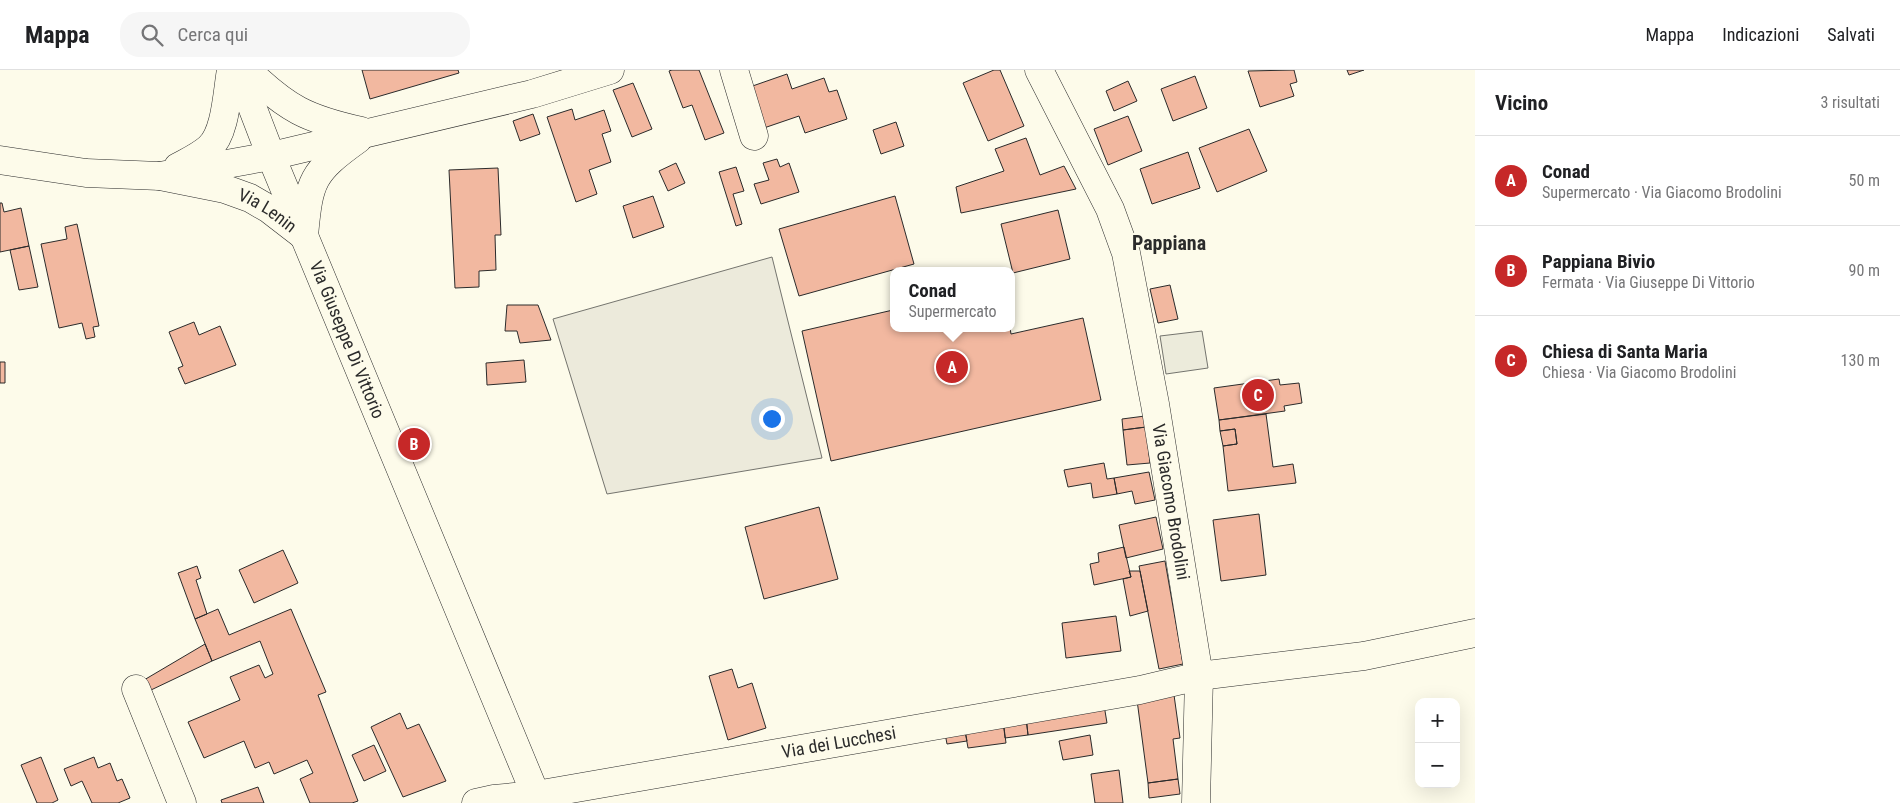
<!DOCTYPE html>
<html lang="it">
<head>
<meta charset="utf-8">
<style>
  :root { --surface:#fff; --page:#f6f6f6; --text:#202124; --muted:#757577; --line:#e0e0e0; --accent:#c62828 }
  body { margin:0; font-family:"Roboto Condensed",sans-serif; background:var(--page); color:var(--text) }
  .controls { position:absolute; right:15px; bottom:15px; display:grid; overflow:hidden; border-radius:10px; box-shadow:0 5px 20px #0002 }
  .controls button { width:45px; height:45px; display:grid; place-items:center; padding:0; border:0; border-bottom:1px solid var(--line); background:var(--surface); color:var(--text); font:25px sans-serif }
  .you { position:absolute; left:771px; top:348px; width:18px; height:18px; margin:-12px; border:4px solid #fff; border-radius:50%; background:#1a73e8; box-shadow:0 0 0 8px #1a73e833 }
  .badge { display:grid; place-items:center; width:32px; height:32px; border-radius:50%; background:var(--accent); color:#fff; font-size:16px; font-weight:700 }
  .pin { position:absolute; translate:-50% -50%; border:2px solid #fff; box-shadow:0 1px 5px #0006 }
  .popup { position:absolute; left:890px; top:197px; width:125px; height:65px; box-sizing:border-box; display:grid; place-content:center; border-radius:10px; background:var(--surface); filter:drop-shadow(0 1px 4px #0005); font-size:16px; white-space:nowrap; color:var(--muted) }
  .popup b { font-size:19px; color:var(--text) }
  .popup::after { content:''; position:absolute; left:50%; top:100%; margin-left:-10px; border:10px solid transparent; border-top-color:var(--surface) }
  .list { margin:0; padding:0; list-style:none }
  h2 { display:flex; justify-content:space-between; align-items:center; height:65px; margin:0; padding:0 20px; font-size:21px }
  h2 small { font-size:16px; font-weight:400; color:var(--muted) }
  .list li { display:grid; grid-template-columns:32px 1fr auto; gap:15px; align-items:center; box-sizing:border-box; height:90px; padding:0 20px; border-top:1px solid var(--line) }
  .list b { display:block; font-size:19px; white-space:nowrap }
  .list p { margin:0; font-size:16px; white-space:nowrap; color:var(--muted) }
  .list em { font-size:16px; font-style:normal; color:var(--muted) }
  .icon { flex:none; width:28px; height:28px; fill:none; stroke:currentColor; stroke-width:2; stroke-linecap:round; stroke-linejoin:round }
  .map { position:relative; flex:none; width:1475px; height:733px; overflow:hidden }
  header { display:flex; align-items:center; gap:30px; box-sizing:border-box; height:70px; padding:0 25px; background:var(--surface); border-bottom:1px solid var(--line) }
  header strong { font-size:24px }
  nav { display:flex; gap:28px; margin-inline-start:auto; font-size:18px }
  .search { width:350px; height:45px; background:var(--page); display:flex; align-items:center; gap:12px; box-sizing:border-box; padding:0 18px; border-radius:20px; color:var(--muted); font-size:19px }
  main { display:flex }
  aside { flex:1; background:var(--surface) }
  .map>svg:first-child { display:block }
</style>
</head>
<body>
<header>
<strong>Mappa</strong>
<div class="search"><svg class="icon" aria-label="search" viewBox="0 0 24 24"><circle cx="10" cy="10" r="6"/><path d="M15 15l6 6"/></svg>Cerca qui</div>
<nav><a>Mappa</a><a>Indicazioni</a><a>Salvati</a></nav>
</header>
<main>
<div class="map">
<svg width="1475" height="733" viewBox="0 0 1475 733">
  <rect width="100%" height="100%" fill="#fdfbea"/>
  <path fill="#ecebdb" stroke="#74746e" d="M1202,261L1208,298L1166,304L1160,266Z"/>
  <path fill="#eceadb" stroke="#74746e" d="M772,187L822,388L607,424L553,249Z"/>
  <path fill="#f2b8a0" stroke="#2b2b2b" d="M362,0H458L459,3L370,29Z
    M672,0H699L724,63L705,70L692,35L683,38L669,1Z
    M994,0H1000L1024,56L988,71L963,13Z
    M1294,0L1297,12L1290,14L1294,26L1260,37L1248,1Z
    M1347,0H1364L1349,5Z
    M787,4L792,19L824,8L829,22L837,20L847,49L805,63L799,46L758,60L744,19Z
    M1195,6L1207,38L1173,51L1161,19Z
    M1128,11L1137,31L1114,41L1106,21Z
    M633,13L652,59L632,67L613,20Z
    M572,39L575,50L604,40L611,61L602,64L611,92L589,100L597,124L576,132L547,47Z
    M533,44L540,64L520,71L513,51Z
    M1128,46L1142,81L1108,95L1094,59Z
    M896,52L904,76L881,84L873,60Z
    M1249,59L1267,101L1217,122L1199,78Z
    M1026,68L1040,105L1064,96L1076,119L961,143L956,117L1004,101L995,79Z
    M1188,82L1200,118L1152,134L1140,99Z
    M777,89L780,97L789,93L799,122L761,134L754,114L769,110L763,93Z
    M676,93L685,113L668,121L659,101Z
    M736,97L744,121L733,124L742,154L736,156L719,102Z
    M498,98L501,165H495L496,200L479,201V217L455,218L449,100Z
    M653,126L664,157L633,168L623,136Z
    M895,126L914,194L799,226L779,159Z
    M0,133H2L4,142L21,138L29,176L0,182Z
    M1058,140L1070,189L1013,203L1001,154Z
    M77,154L99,256L93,257L95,267L86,269L82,253L59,258L41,174L67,169L65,157Z
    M29,176L38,217L19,220L10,180Z
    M1170,215L1178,249L1158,253L1150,219Z
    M507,235H538L551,270L520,273L517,261H505Z
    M893,240V258H1010L1011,264L1083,248L1101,330L831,391L802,261Z
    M194,252L199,265L220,256L236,295L185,314L178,298L183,296L169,262Z
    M524,290L526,312L487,315L486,293Z
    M0,292H5V313H0Z
    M1279,309L1280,315L1299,313L1302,333L1284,336L1285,341L1219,350L1214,318Z
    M1266,344L1273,397L1293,394L1296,413L1228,421L1223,376L1237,374L1235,359L1220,361L1219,350Z
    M1145,346L1146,357L1123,360L1122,349Z
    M1146,357L1150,393L1127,395L1123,360Z
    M1235,359L1237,374L1223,376L1220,361Z
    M1104,393L1107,409L1114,408L1117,424L1093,428L1091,413L1068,417L1064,400Z
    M1149,402L1155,430L1135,434L1132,421L1117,424L1114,408Z
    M819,437L838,509L764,529L745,457Z
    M1259,444L1266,505L1221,511L1213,450Z
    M1156,447L1163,479L1126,488L1119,455Z
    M1124,477L1131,507L1094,515L1090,494L1099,492L1098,483Z
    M283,480L298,513L254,533L239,500Z
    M1165,491L1183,594L1159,599L1139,496Z
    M197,496L201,508L196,510L207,544L195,549L178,503Z
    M1129,501H1140L1148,541L1130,546L1123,509L1131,507Z
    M218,539L229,565L291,539L326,622L318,625L358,731L352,733H310L300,709L313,703L307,690L274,704L269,692L255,698L244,671L204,688L188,652L240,630L230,607L259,595L265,608L273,604L260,571L212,591L195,549Z
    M1116,546L1121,581L1066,588L1062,553Z
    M205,574L212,591L151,620L144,610Z
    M732,599L738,618L752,613L766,658L728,670L709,606Z
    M1174,625L1180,668L1173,669L1178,709L1148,713L1137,630Z
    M1104,635L1107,653L1028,665L1026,647Z
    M400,643L407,659L419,654L446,711L403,727L371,657Z
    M1026,647L1028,665L1005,668L1003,650Z
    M1003,650L1006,673L968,678L964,655Z
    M964,655L967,671L947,674L944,658Z
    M1090,665L1093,685L1063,690L1059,671Z
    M374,675L386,701L364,711L352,685Z
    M41,687L58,730L52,733H37L21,695Z
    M94,687L98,698L110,693L117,711L122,709L130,728L118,733H92L82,711L71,716L64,699Z
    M1119,700L1123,733H1095L1091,704Z
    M1178,709L1180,724L1149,728L1148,713Z
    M258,717L264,733H222L221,730Z"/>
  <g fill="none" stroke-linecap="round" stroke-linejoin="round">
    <g stroke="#2b2b2b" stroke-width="29">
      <g id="minor">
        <path d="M247,0C287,39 307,49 361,61"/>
        <path d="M734,0L754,66"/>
        <path id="s1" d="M1039,0L1110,139L1126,183L1155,334L1199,606L1364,586L1475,563"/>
        <path id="s2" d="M0,90L86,103L160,106L225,119L250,128L269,139L304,166"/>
        <path d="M178,97C189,91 200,86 209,78C226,63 227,22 231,0"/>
        <path d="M160,106L271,86L532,24L610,0"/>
        <path d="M304,166C309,110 312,102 358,69"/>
        <path d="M136,619L182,733"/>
        <path id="s3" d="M476,733L494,729L536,725L1140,620L1199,606L1196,733"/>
      </g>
    </g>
    <g stroke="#2b2b2b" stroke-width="29">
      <g id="major">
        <path id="s4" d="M238,0L271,86L539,733"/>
      </g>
    </g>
    <use href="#minor" stroke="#fdfbea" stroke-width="28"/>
    <use href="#major" stroke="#fdfbea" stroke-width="28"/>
  </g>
  <g text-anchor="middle" stroke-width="4" stroke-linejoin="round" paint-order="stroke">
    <g font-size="18" fill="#2b2b2b" stroke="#fdfbea">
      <text dy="6" stroke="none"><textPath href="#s2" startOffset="275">Via Lenin</textPath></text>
      <text dy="6" stroke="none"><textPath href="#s4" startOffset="291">Via Giuseppe Di Vittorio</textPath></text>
      <text dy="6" stroke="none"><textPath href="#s1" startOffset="456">Via Giacomo Brodolini</textPath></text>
      <text dy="6" stroke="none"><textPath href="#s3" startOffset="368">Via dei Lucchesi</textPath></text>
    </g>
    <g font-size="20" font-weight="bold" fill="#2b2b2b" stroke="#fdfbea">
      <text x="1169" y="180">Pappiana</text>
    </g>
  </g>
</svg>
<div class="controls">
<button>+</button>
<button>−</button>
</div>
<div class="you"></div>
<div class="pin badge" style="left:952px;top:297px">A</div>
<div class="popup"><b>Conad</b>Supermercato</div>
<div class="pin badge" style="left:414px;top:374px">B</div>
<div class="pin badge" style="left:1258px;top:325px">C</div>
</div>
<aside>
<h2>Vicino<small>3 risultati</small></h2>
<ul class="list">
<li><span class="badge">A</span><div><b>Conad</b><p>Supermercato · Via Giacomo Brodolini</p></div><em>50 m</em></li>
<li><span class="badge">B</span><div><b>Pappiana Bivio</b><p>Fermata · Via Giuseppe Di Vittorio</p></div><em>90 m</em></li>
<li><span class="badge">C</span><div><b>Chiesa di Santa Maria</b><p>Chiesa · Via Giacomo Brodolini</p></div><em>130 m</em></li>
</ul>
</aside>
</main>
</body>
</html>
